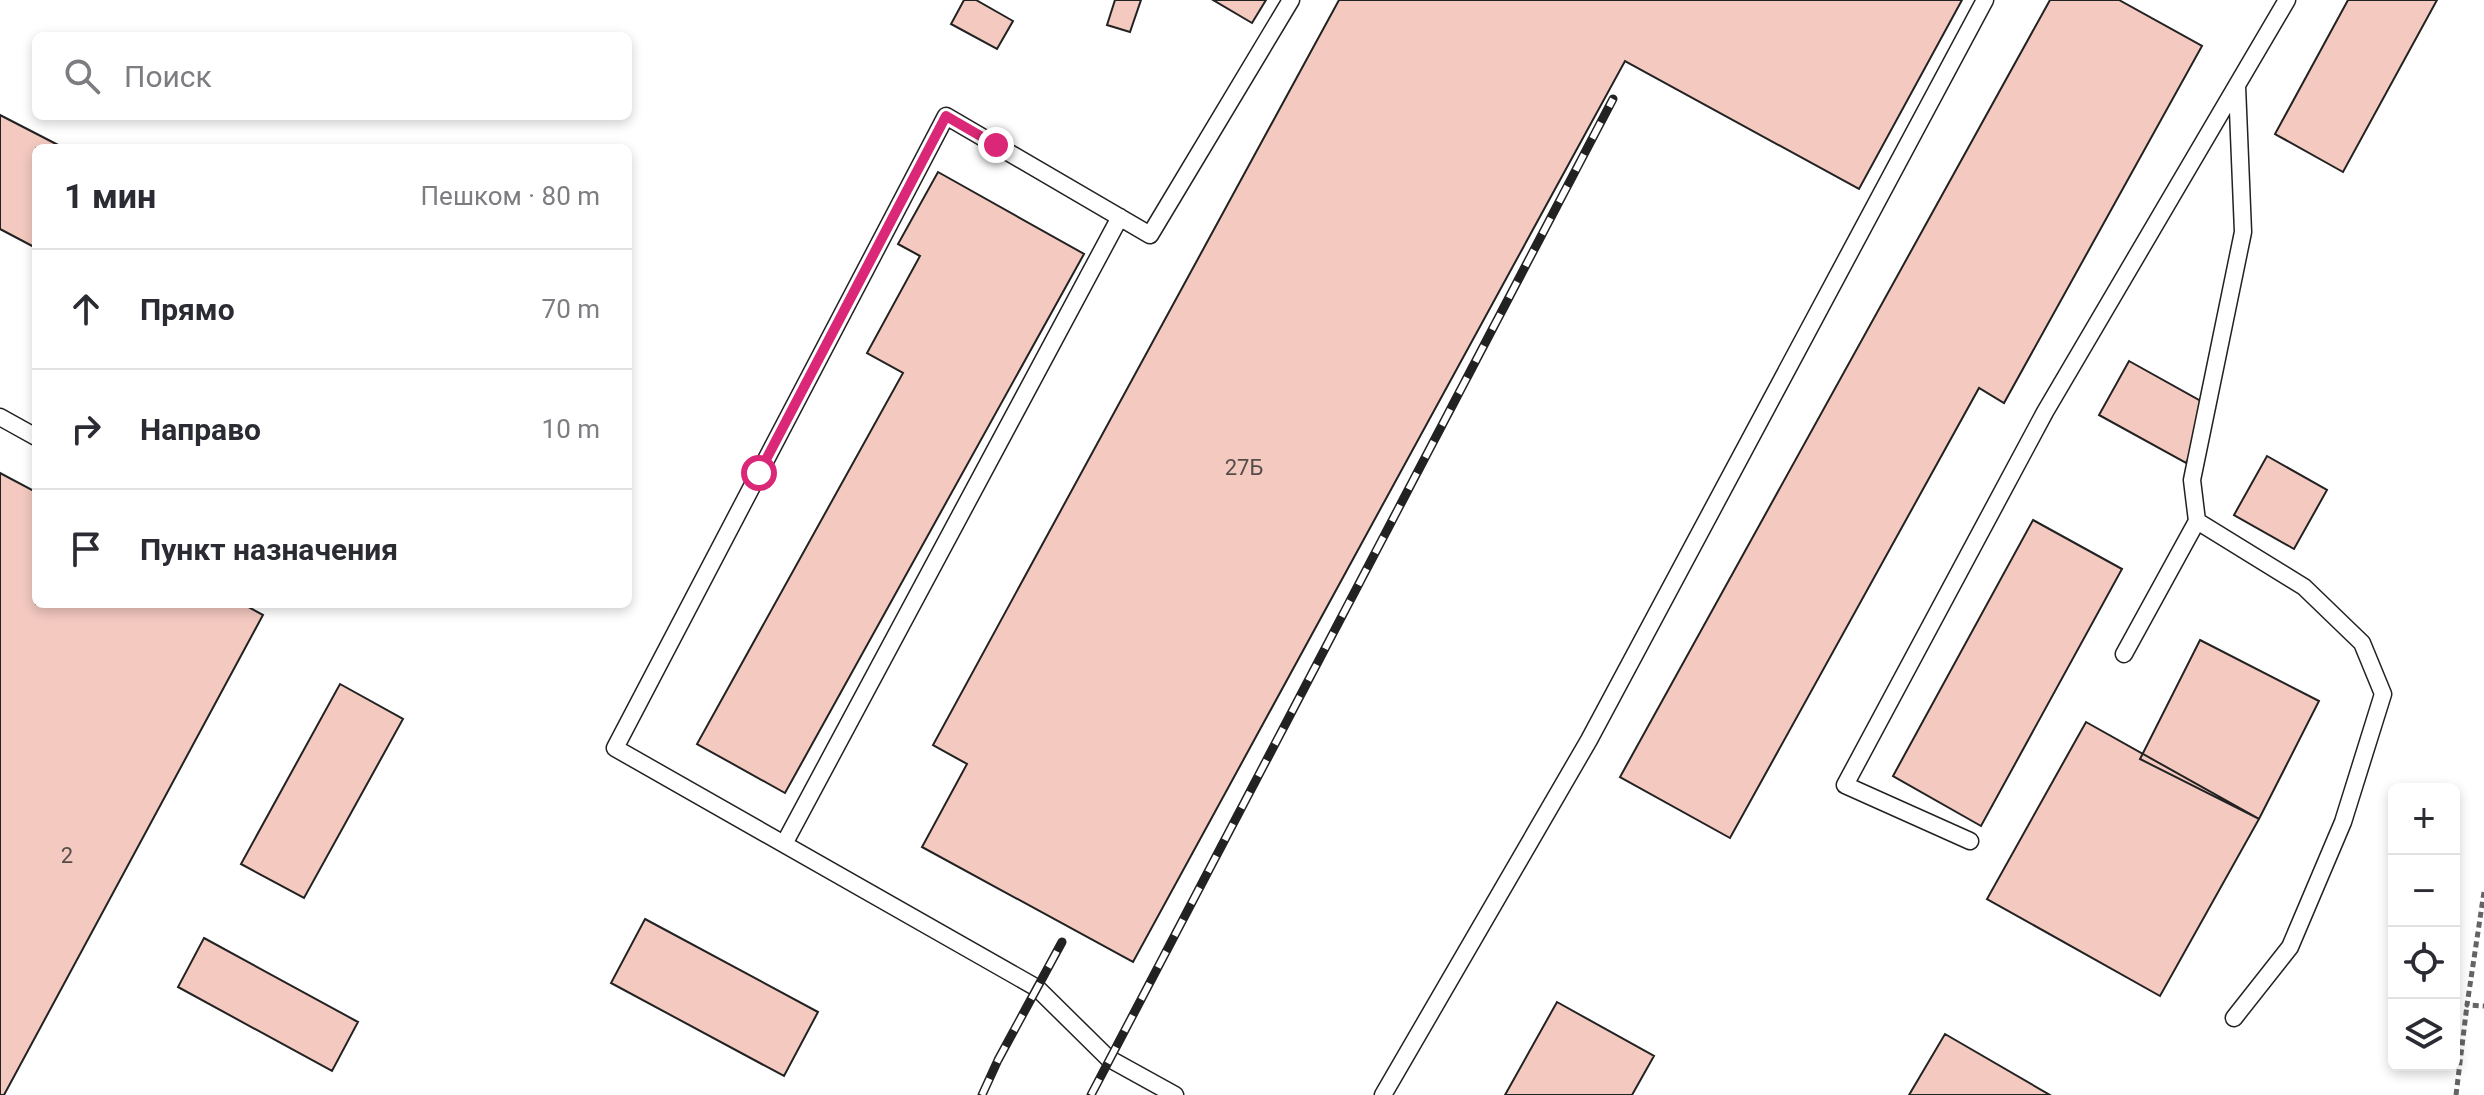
<!DOCTYPE html>
<html lang="ru">
<head>
<meta charset="utf-8">
<style>
  :root { --surface:#fff; --page:#f2f2f3; --text:#2b2b33; --muted:#7c7c81; --line:#e1e1e2 }
  body { margin:0; font-family:Roboto,sans-serif; background:var(--page); color:var(--text) }
  .controls { position:absolute; right:24px; bottom:24px; display:grid; overflow:hidden; border-radius:12px; box-shadow:0 4px 12px #0003 }
  .controls button { width:72px; height:72px; display:grid; place-items:center; padding:0; border:0; border-bottom:2px solid var(--line); background:var(--surface); color:var(--text); font:40px sans-serif }
  .stop { position:absolute; width:24px; height:24px; margin:-18px; border:6px solid #db2777; border-radius:50%; background:#fff }
  .stop.end { background:#db2777; border-color:#fff; box-shadow:0 2px 8px #0008 }
  .list { margin:0; padding:0; list-style:none }
  h2 { display:flex; justify-content:space-between; align-items:center; height:104px; margin:0; padding:0 32px; font-size:34px }
  h2 small { font-size:26px; font-weight:400; color:var(--muted) }
  .list li { display:grid; grid-template-columns:52px 1fr auto; gap:24px; align-items:center; box-sizing:border-box; height:120px; padding:0 32px; border-top:2px solid var(--line) }
  .list b { display:block; font-size:30px; white-space:nowrap }
  .list em { font-size:26px; font-style:normal; color:var(--muted) }
  .icon { flex:none; width:44px; height:44px; fill:none; stroke:currentColor; stroke-width:2; stroke-linecap:round; stroke-linejoin:round }
  .map { position:relative; flex:none; width:2484px; height:1095px; overflow:hidden }
  .search { position:absolute; background:var(--surface); box-shadow:0 4px 12px #0003; left:32px; top:32px; width:600px; height:88px; display:flex; align-items:center; gap:20px; box-sizing:border-box; padding:0 28px; border-radius:12px; color:var(--muted); font-size:30px }
  .panel { position:absolute; background:var(--surface); box-shadow:0 4px 12px #0003; left:32px; top:144px; width:600px; height:464px; border-radius:12px }
  .map>svg:first-child { display:block }
</style>
</head>
<body>
<div class="map">
<svg width="2484" height="1095" viewBox="0 0 2484 1095">
  <rect width="100%" height="100%" fill="#fff"/>
  <path fill="#f3c9c0" stroke="#222" stroke-width="2" d="M964,0H976L1013,21L997,49L951,24Z
    M1115,0H1141L1130,32L1107,25Z
    M1213,0H1266L1252,23Z
    M1339,0H1962L1859,189L1625,61L1133,962L922,847L967,764L933,745Z
    M2050,0H2119L2202,46L2004,403L1979,388L1730,838L1620,777Z
    M2348,0H2437L2343,172L2275,134Z
    M0,115L64,148H36V248L0,229Z
    M938,172L1084,254L785,793L697,744L903,373L867,353L920,256L898,244Z
    M2129,361L2215,409L2186,463L2099,415Z
    M2267,456L2327,490L2294,549L2234,515Z
    M0,473L36,492V604H243L263,615L4,1095H0Z
    M2033,520L2122,569L1981,826L1893,776Z
    M2200,640L2319,701L2259,819L2140,759Z
    M340,684L403,719L304,898L241,864Z
    M2086,722L2259,819L2160,996L1987,899Z
    M645,919L818,1012L784,1076L611,983Z
    M204,938L358,1022L332,1071L178,987Z
    M1557,1002L1654,1056L1632,1095H1505Z
    M1945,1034L2050,1095H1909Z"/>
  <g fill="none" stroke-linecap="round" stroke-linejoin="round">
    <g stroke="#222" stroke-width="19">
      <path id="lane" d="M0,417L36,437
        M2124,654L2197,521
        M1970,841L1845,785L2045,412L2287,0
        M784,844L1120,217
        M2234,1018L2290,947L2343,822L2383,694L2362,643L2304,587L2197,521L2192,480L2243,232L2237,86
        M1175,1095L1108,1058L1037,988L615,748L946,116L1150,235L1291,0
        M1383,1095L1589,740L1985,0"/>
    </g>
    <path stroke="#646464" stroke-width="5" stroke-dasharray="6 4" stroke-linecap="butt" d="M2484,892L2467,1005L2484,1006
      M2456,1095L2467,1005"/>
    <use href="#lane" stroke="#fff" stroke-width="16"/>
    <g stroke="#222" stroke-width="9">
      <path id="rail" d="M982,1095L998,1060L1062,942
        M1091,1095L1613,99"/>
    </g>
    <use href="#rail" stroke="#fff" stroke-width="6" stroke-dasharray="18" stroke-linecap="butt"/>
  </g>
  <g fill="none" stroke-linecap="round" stroke-linejoin="round">
    <path stroke="#db2777" stroke-width="10" d="M759,473L946,116L996,145"/>
  </g>
  <g text-anchor="middle" stroke-width="6" stroke-linejoin="round" paint-order="stroke">
    <g font-size="22" fill="#564c4a">
      <text x="1244" y="475">27Б</text>
      <text x="67" y="863">2</text>
    </g>
  </g>
</svg>
<div class="controls">
<button>+</button>
<button>−</button>
<button><svg class="icon" aria-label="locate" viewBox="0 0 24 24"><circle cx="12" cy="12" r="6"/><path d="M12 2v4M12 18v4M2 12h4M18 12h4"/></svg></button>
<button><svg class="icon" aria-label="layers" viewBox="0 0 24 24"><path d="M12 4l9 5-9 5-9-5zM3 14l9 5 9-5"/></svg></button>
</div>
<div class="stop" style="left:759px;top:473px"></div>
<div class="stop end" style="left:996px;top:145px"></div>
<div class="search"><svg class="icon" aria-label="search" viewBox="0 0 24 24"><circle cx="10" cy="10" r="6"/><path d="M15 15l6 6"/></svg>Поиск</div>
<section class="panel">
<h2>1 мин<small>Пешком · 80 m</small></h2>
<ul class="list">
<li><svg class="icon" aria-label="ahead" viewBox="0 0 24 24"><path d="M12 20V5M6 11l6-6 6 6"/></svg><div><b>Прямо</b></div><em>70 m</em></li>
<li><svg class="icon" aria-label="right" viewBox="0 0 24 24"><path d="M7 20v-9h11M14 6l5 5-5 5"/></svg><div><b>Направо</b></div><em>10 m</em></li>
<li><svg class="icon" aria-label="arrive" viewBox="0 0 24 24"><path d="M6 21V4h12l-3 4 3 4H6"/></svg><div><b>Пункт назначения</b></div></li>
</ul>
</section>
</div>
</body>
</html>
